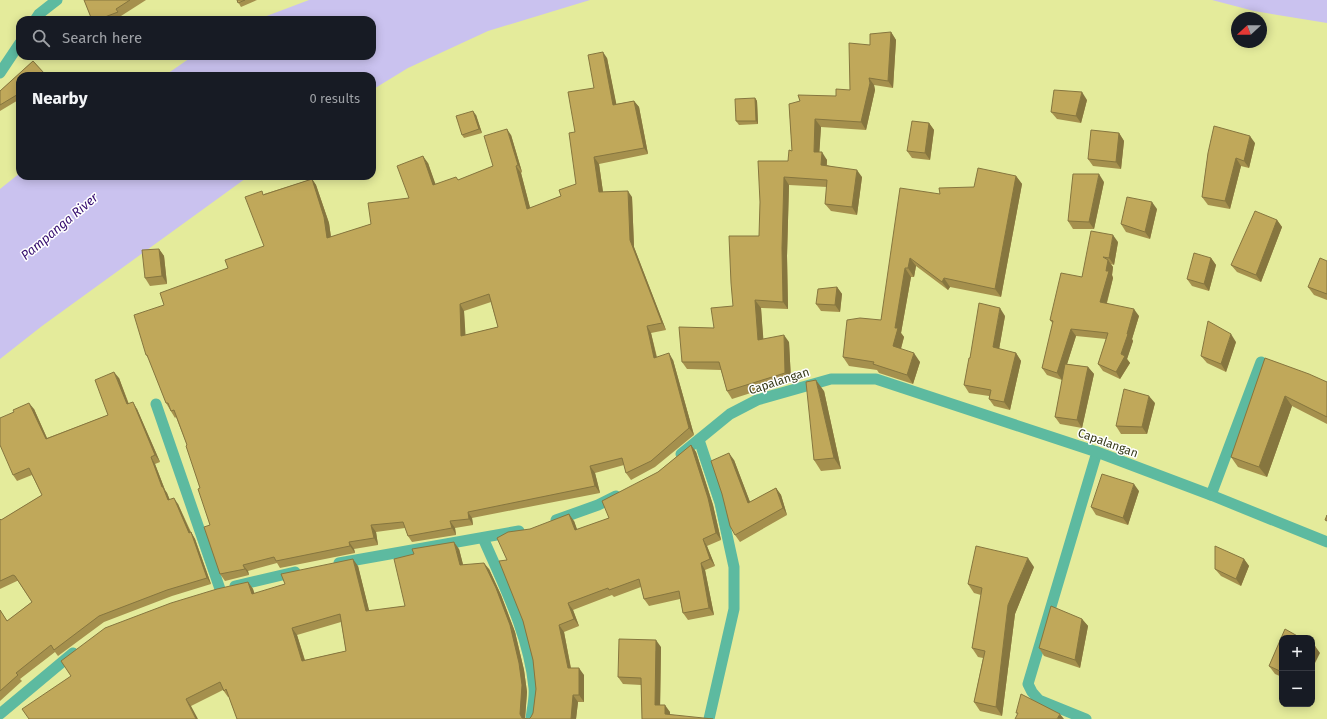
<!DOCTYPE html>
<html lang="en">
<head>
<meta charset="utf-8">
<style>
  :root { --surface:#171b24; --page:#20242c; --text:#f1f3f6; --muted:#9ea1a6; --line:#363941 }
  body { margin:0; font-family:"Fira Sans",sans-serif; background:var(--page); color:var(--text) }
  .controls { position:absolute; right:12px; bottom:12px; display:grid; overflow:hidden; border-radius:8px; box-shadow:0 2px 10px #0003 }
  .controls button { width:36px; height:36px; display:grid; place-items:center; padding:0; border:0; border-bottom:1px solid var(--line); background:var(--surface); color:var(--text); font:20px sans-serif }
  .compass { position:absolute; left:1231px; top:12px; width:36px; height:36px; border-radius:50%; background:var(--surface); box-shadow:0 2px 10px #0003; rotate:249deg }
  .list { margin:0; padding:0; list-style:none }
  h2 { display:flex; justify-content:space-between; align-items:center; height:52px; margin:0; padding:0 16px; font-size:17px }
  h2 small { font-size:13px; font-weight:400; color:var(--muted) }
  .icon { flex:none; width:22px; height:22px; fill:none; stroke:currentColor; stroke-width:2; stroke-linecap:round; stroke-linejoin:round }
  .map { position:relative; flex:none; width:1327px; height:719px; overflow:hidden }
  .search { position:absolute; background:var(--surface); box-shadow:0 2px 10px #0003; left:16px; top:16px; width:360px; height:44px; display:flex; align-items:center; gap:10px; box-sizing:border-box; padding:0 14px; border-radius:12px; color:var(--muted); font-size:15px }
  .panel { position:absolute; background:var(--surface); box-shadow:0 2px 10px #0003; left:16px; top:72px; width:360px; height:108px; border-radius:12px }
  .map>svg:first-child { display:block }
</style>
</head>
<body>
<div class="map">
<svg width="1327" height="719" viewBox="0 0 1327 719">
  <rect width="100%" height="100%" fill="#e4eb9b"/>
  <path fill="#cac2ef" d="M309,0H590L488,31L408,68L372,90V76H164L193,56H372V20H256Z
    M1212,0H1327V23L1254,11Z
    M20,173V176H249L42,326L0,359V189Z"/>
  <g fill="none" stroke-linecap="round" stroke-linejoin="round">
    <path stroke="#5dbaa0" stroke-width="11" d="M35,20L39,14L57,0
      M0,73L20,43
      M156,404L220,589
      M699,440L720,503L734,567V609L709,719
      M1211,495L1261,362
      M483,538C504,586 529,635 534,688C535,698 532,709 531,719
      M1086,719L1039,700L1032,692L1028,684L1097,452"/>
    <path stroke="#5dbaa0" stroke-width="11" d="M681,454L730,414L757,400L831,379H876L1097,452L1211,495L1327,542
      M556,520L598,505L616,496
      M339,563L519,531
      M235,586L295,572
      M0,714L73,653"/>
  </g>
  <path fill="#a5904d" fill-rule="evenodd" d="M84,0H146L121,16L122,19L120,20H92Z
    M237,0H257L241,7Z
    M891,32L896,40L893,88L874,85L875,90L866,130L821,127L819,152L827,160V165L862,177L857,215L831,211L825,204L827,187L789,185L787,256L788,309L761,308L763,339L789,342L791,380L732,399L727,391L721,370L687,369L682,362L714,328L733,306L759,236L788,161L792,151L789,104L836,96L850,90L870,45Z
    M607,58L616,104L634,101L639,107L648,154L599,164L603,192L632,197L634,247L666,330L651,333L657,357L673,360L694,435L655,467L631,480L626,473L624,465L595,473L600,493L472,518L473,525L455,528L456,535L412,542L408,536L405,528L376,532L378,545L354,549L355,553L280,568L277,563L248,571L249,575L225,581L220,574L210,525L200,488L187,445L176,417L175,418L166,403L149,359L146,355L164,305L228,268L264,246V194L312,179L316,185L329,223L331,237L371,224L409,198L428,163L435,184L459,180L493,166L511,135L522,172L521,173L530,208L561,196L576,184L575,132ZM491,302L498,327L465,335L464,311Z
    M33,61L46,76H20V99L0,111V91Z
    M755,98L757,101L758,124L739,125L736,121Z
    M1087,100L1081,123L1057,119L1051,112Z
    M476,115L482,133L464,138L462,135Z
    M929,123L934,130L930,160L912,158L907,151Z
    M1119,133L1124,141L1121,169L1093,166L1088,159Z
    M1255,143L1249,168L1241,166L1230,209L1208,205L1202,197L1208,153Z
    M1016,176L1022,184L1001,297L950,287L948,290L916,266L914,277H911L901,333L904,337L901,349L920,362L913,384L879,373L877,370L849,366L843,357L881,320L940,194L974,187Z
    M1104,182L1094,229H1073L1068,221Z
    M1157,209L1150,239L1126,232L1121,224Z
    M1277,220L1282,227L1261,282L1237,272L1231,265Z
    M1118,242L1114,265L1111,264L1113,267L1112,275L1113,278L1107,303L1139,316L1132,339L1133,341L1127,359L1130,363L1120,379L1103,371L1098,364L1106,339L1076,336L1067,364L1088,367L1094,374L1082,428L1060,424L1055,417L1063,377L1062,380L1047,375L1042,368L1053,324L1050,320L1082,277Z
    M159,249L164,256L167,284L150,286L145,278Z
    M1211,258L1216,265L1209,291L1192,286L1187,279Z
    M1327,261V300L1314,295L1308,287Z
    M837,287L842,294L840,312L821,311L816,304Z
    M1005,316L999,349L1016,353L1021,361L1010,410L994,406L989,399V396L969,393L964,385L970,358Z
    M1236,342L1226,372L1207,363L1201,356Z
    M1265,358L1327,382V424L1292,406L1267,477L1238,467L1231,457Z
    M119,378L129,404L137,409L160,462L155,464L165,490L167,493L170,500L178,504L191,532L195,539L211,584L172,596L104,622L58,656L55,652L20,679L22,681L0,701V610L7,621L32,602L18,581H17L0,589V519L1,520L42,495L32,475L17,481L13,475L34,409L47,438L108,415Z
    M824,391L841,469L821,471L814,460Z
    M1155,403L1147,434H1121L1116,426Z
    M691,445L696,452L713,505L721,540L707,546L715,566L705,570L714,615L688,620L683,613L680,599L649,606L644,599L641,587L614,597L612,595L573,610L579,626L564,632L571,668L584,675V702H578L576,719H237L229,697H228L223,690L191,706L29,719L248,582L253,589L254,594L358,566L369,611L405,606L459,549L463,565L489,569L501,595L515,632L524,670L527,692L525,718L529,719L531,717L533,713L536,689L533,660L507,560L574,521L577,530L609,518L658,472ZM341,622L346,651L305,660L297,635Z
    M734,460L750,502L776,488L781,495L787,515L740,542L735,535Z
    M1139,491L1128,525L1096,515L1091,507Z
    M1244,559L1249,566L1241,586L1221,576L1215,569Z
    M1034,567L1015,614L1002,716L980,711L974,702L983,658L978,657L972,648L981,595L974,593L968,584Z
    M1082,619L1088,626L1080,668L1044,656L1039,648Z
    M1282,638V677L1275,674L1269,666Z
    M661,647L660,705L670,712V714L642,719L641,685L623,684L618,677Z"/>
  <path fill="#86763f" d="M891,32L896,40L893,88L888,81Z
    M603,52L607,58L618,112L613,105Z
    M869,78L874,85L875,90L866,130L861,122Z
    M1082,92L1087,100L1081,123L1076,116Z
    M755,98L757,101L758,124L756,121Z
    M634,101L639,107L648,154L644,148Z
    M473,111L476,115L482,133L479,129Z
    M815,119L821,127L819,159L814,152Z
    M929,123L934,130L930,160L925,153Z
    M507,129L511,135L522,172L518,165Z
    M1119,133L1124,141L1121,169L1116,162Z
    M1250,136L1255,143L1249,168L1244,161Z
    M822,152L827,160L826,172L821,165Z
    M423,156L428,163L438,191L433,185Z
    M594,157L599,164L604,199L599,192Z
    M1236,158L1241,166L1230,209L1225,201Z
    M516,166L521,173L532,215L527,209Z
    M857,170L862,177L857,215L852,207Z
    M1099,174L1104,182L1094,229L1089,222Z
    M1016,176L1022,184L1001,297L995,289Z
    M784,177L789,185L787,256L788,309L783,302L782,248Z
    M312,179L316,185L329,223L332,245L327,238Z
    M628,191L632,197L634,247L666,330L662,323L630,240Z
    M1152,202L1157,209L1150,239L1145,232Z
    M1277,220L1282,227L1261,282L1256,275Z
    M1113,235L1118,242L1114,265L1109,258Z
    M159,249L164,256L167,284L162,276Z
    M910,258L916,266L914,277L908,268Z
    M1211,258L1216,265L1209,291L1204,284Z
    M1108,260L1113,267L1112,275L1113,278L1105,309L1100,302Z
    M905,268L911,277L901,333L904,337L899,355L893,346L895,328Z
    M944,278L950,287L948,290L942,282Z
    M837,287L842,294L840,312L835,305Z
    M755,300L761,308L764,347L758,340Z
    M460,304L464,311L466,342L461,336Z
    M1000,308L1005,316L998,355L993,347Z
    M1134,309L1139,316L1132,339L1133,341L1127,359L1130,363L1120,379L1116,372Z
    M647,326L651,333L658,364L654,358Z
    M1071,329L1076,336L1062,380L1057,373Z
    M1231,334L1236,342L1226,372L1221,364Z
    M784,335L789,342L791,380L785,373Z
    M669,353L673,360L694,435L689,428Z
    M914,353L920,362L913,384L907,375Z
    M1016,353L1021,361L1010,410L1004,402Z
    M1088,367L1094,374L1082,428L1077,420Z
    M114,372L119,378L131,411L127,404Z
    M816,380L824,391L841,469L834,458Z
    M1149,396L1155,403L1147,434L1142,427Z
    M1285,396L1292,406L1267,477L1259,467Z
    M133,402L137,409L160,462L155,455Z
    M29,403L34,409L50,445L46,439Z
    M691,445L696,452L713,505L721,540L716,533Z
    M729,453L734,460L753,510L748,503Z
    M151,457L155,464L165,490L167,493L172,506L168,500L162,487Z
    M590,466L595,473L600,493L595,486Z
    M1134,484L1139,491L1128,525L1123,518Z
    M776,488L781,495L787,515L783,508Z
    M174,498L178,504L191,534V532L195,539L211,584L207,578L189,533Z
    M468,512L472,518L473,525L469,519Z
    M569,514L574,521L580,537L575,530Z
    M450,521L455,528L456,535L452,528Z
    M371,525L376,532L378,545L374,538Z
    M703,539L707,546L715,566L710,559Z
    M349,542L354,549L355,553L350,546Z
    M454,542L459,549L465,572L460,565Z
    M1028,558L1034,567L1015,614L1002,716L996,707L1008,605Z
    M353,559L358,566L371,618L366,611Z
    M1244,559L1249,566L1241,586L1236,579Z
    M484,563L489,569L501,595L515,632L524,670L527,692L525,719H523L520,714Z
    M701,563L705,570L714,615L709,608Z
    M243,565L248,571L249,575L245,569Z
    M248,582L253,589L257,601L252,594Z
    M568,603L573,610L579,626L574,619Z
    M1082,619L1088,626L1080,668L1075,660Z
    M559,625L564,632L572,675L568,668Z
    M292,628L297,635L307,668L302,661Z
    M656,640L661,647L660,713L655,705Z
    M1315,646L1320,653L1312,669V652Z
    M579,668L584,675V702L579,695Z
    M573,695L578,702L576,719H571Z
    M186,699L191,706L198,719H196Z
    M665,705L670,712V719L665,714Z
    M1060,714L1064,719H1057Z"/>
  <path fill="#c0a85a" stroke="#86763f" fill-rule="evenodd" d="M84,0H130L116,9L118,12L97,20H92Z
    M237,0H245L238,3Z
    M891,32L888,81L869,78L870,83L861,122L815,119L814,152H822L821,165L857,170L852,207L825,204L827,180L784,177L782,248L783,302L755,300L758,340L784,335L785,373L727,391L719,362H682L679,327L714,328L711,308L733,306L731,283L729,236H759L760,202L758,161H788L789,150L792,151L789,104L800,101L798,95L836,96V89L850,90L849,43L870,45V34Z
    M603,52L613,105L634,101L644,148L594,157L599,192L628,191L630,240L662,323L647,326L654,358L669,353L689,428L651,461L626,473L622,458L590,466L595,486L468,512L469,519L450,521L452,528L408,536L403,522L371,525L374,538L349,542L350,546L276,561L274,557L243,565L245,569L220,574L204,527L210,525L198,489L200,488L186,446L187,445L174,410L171,411L168,403H166L147,355H146L134,315L164,305L160,293L228,268L225,260L264,246L245,197L262,191L263,195L312,179L324,217L327,238L371,224L368,203L409,198L397,166L423,156L433,185L456,177L458,180L493,166L484,136L507,129L518,165L516,166L527,209L561,196L559,190L576,184L569,133L575,132L568,92L594,88L588,55ZM489,294L498,327L461,336L460,304Z
    M33,61L44,73L41,76H20V93L0,105V91Z
    M1054,90L1082,92L1076,116L1051,112Z
    M755,98L756,121H736L735,99Z
    M473,111L479,129L462,135L456,116Z
    M912,121L929,123L925,153L907,151Z
    M1214,126L1250,136L1244,161L1236,158L1225,201L1202,197L1208,153Z
    M1091,130L1119,133L1116,162L1088,159Z
    M978,168L1016,176L995,289L944,278L942,282L910,258L908,268H905L895,328H898L893,346L914,353L907,375L873,364L874,362L843,357L847,320L860,318L881,320L900,188L940,194L939,188L974,187Z
    M1073,174H1099L1089,222L1068,221Z
    M1127,197L1152,202L1145,232L1121,224Z
    M1255,211L1277,220L1256,275L1231,265Z
    M1091,231L1113,235L1109,258L1103,257L1108,260L1106,271H1109L1100,302L1134,309L1127,334H1128L1121,354L1125,356L1116,372L1098,364L1108,333L1071,329L1057,373L1042,368L1053,321L1050,320L1061,273L1082,277Z
    M159,249L162,276L145,278L142,250Z
    M1194,253L1211,258L1204,284L1187,279Z
    M1320,258L1327,261V294L1308,287Z
    M837,287L835,305L816,304L818,289Z
    M979,303L1000,308L993,347L1016,353L1004,402L989,399L991,390L964,385L969,358H970Z
    M1208,321L1231,334L1221,364L1201,356Z
    M1265,358L1309,374L1327,382V417L1285,396L1259,467L1231,457Z
    M1065,364L1088,367L1077,420L1055,417Z
    M114,372L127,404L133,402L155,455L151,457L162,487H163L168,500L174,498L189,533L191,532L207,578L167,590L99,616L54,650L51,645L16,673L18,675L0,691V610L7,621L32,602L15,576L13,575L0,581V519L1,520L42,495L29,468L13,475L0,445V418L14,412L13,410L29,403L46,439L108,415L95,380Z
    M816,380L834,458L814,460L806,382Z
    M1124,389L1149,396L1142,427L1116,426Z
    M691,445L708,498L716,533L703,539L710,559L701,563L709,608L683,613L679,591L644,599L639,579L609,590L608,588L568,603L574,619L559,625L568,668H579V695H573L571,719H237L226,689L224,691L220,682L186,699L196,719H29L22,709L71,676L61,661L105,628L171,603L217,589L248,582L252,594L285,584L281,574L353,559L366,611L405,606L394,559L414,554L412,549L454,542L460,565L484,563L496,588L510,625L519,663L522,685L520,714L522,718L529,719L531,717L533,713L536,689L533,660L523,621L499,561L507,560L497,538L508,532L530,529L569,514L575,530L609,518L602,501L658,472ZM340,614L346,651L302,661L292,628Z
    M729,453L748,503L776,488L783,508L735,535L730,526L722,494L711,461Z
    M1102,474L1134,484L1123,518L1091,507Z
    M1327,515V521L1325,520Z
    M976,546L1028,558L1008,605L996,707L974,702L985,651L972,648L982,588L968,584Z
    M1215,546L1244,559L1236,579L1215,569Z
    M1051,606L1082,619L1075,660L1039,648Z
    M1285,629L1301,638H1282V672L1269,666Z
    M619,639L656,640L655,705H665V714L713,719H642L641,678L618,677Z
    M1312,644L1315,646L1312,652Z
    M1021,694L1060,714L1057,719H1015L1018,713H1016Z"/>
  <g text-anchor="middle" stroke-width="3" stroke-linejoin="round" paint-order="stroke">
    <g font-size="12" fill="#383b1a" stroke="#fff">
      <text transform="translate(779 381) rotate(-18)" y="4">Capalangan</text>
      <text transform="translate(1108 443) rotate(20)" y="4">Capalangan</text>
    </g>
    <g font-size="13" font-style="italic" fill="#350d6f" stroke="#fff">
      <text transform="translate(59 226) rotate(-40)" y="5">Pampanga River</text>
    </g>
  </g>
</svg>
<div class="controls">
<button>+</button>
<button>−</button>
</div>
<svg class="compass" viewBox="-18 -18 36 36"><path d="M0-13l5 13h-10z" fill="#e53935"/><path d="M0 13l5-13h-10z" fill="#9ea1a6"/></svg>
<div class="search"><svg class="icon" aria-label="search" viewBox="0 0 24 24"><circle cx="10" cy="10" r="6"/><path d="M15 15l6 6"/></svg>Search here</div>
<section class="panel">
<h2>Nearby<small>0 results</small></h2>
<ul class="list">
</ul>
</section>
</div>
</body>
</html>
